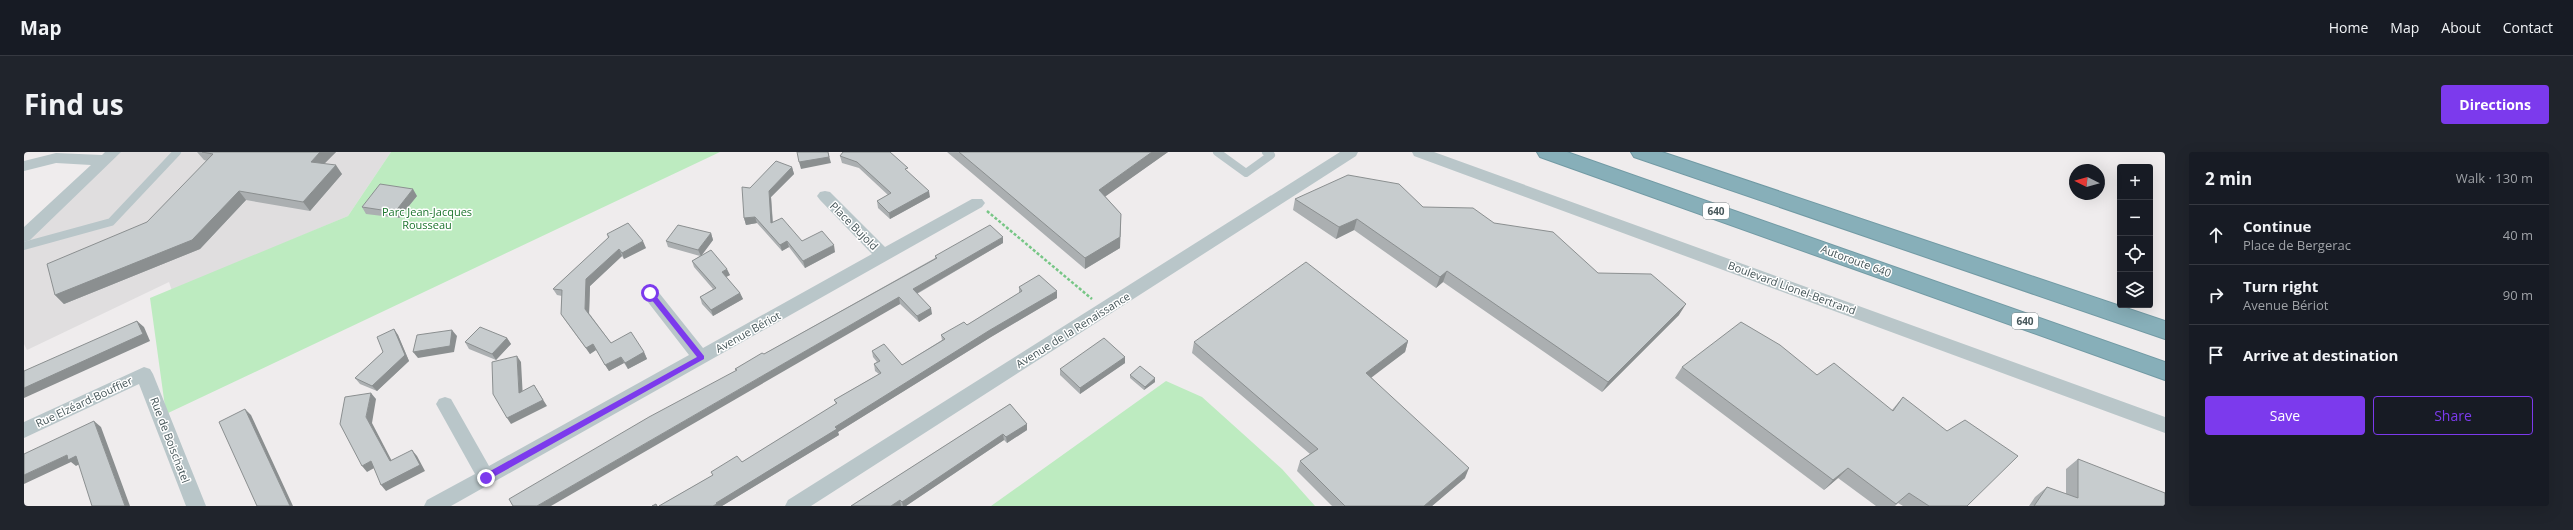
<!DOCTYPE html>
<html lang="en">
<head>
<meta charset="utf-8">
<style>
  :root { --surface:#171b24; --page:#20242c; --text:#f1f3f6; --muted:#9ea1a6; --line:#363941; --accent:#7c3aed }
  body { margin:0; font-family:"Open Sans",sans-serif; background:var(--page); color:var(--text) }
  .controls { position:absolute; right:12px; top:12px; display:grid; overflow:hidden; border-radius:4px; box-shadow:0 4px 16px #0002 }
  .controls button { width:36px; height:36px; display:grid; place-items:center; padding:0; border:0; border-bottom:1px solid var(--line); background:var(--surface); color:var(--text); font:20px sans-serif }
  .compass { position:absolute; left:2045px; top:12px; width:36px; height:36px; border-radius:50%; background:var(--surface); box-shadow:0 4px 16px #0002; rotate:276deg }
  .stop { position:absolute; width:12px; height:12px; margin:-9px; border:3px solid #7c3aed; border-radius:50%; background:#fff }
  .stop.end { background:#7c3aed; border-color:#fff; box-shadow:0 1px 4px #0008 }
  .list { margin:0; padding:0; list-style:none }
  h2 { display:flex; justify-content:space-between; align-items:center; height:52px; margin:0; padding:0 16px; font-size:17px }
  h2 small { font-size:13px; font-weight:400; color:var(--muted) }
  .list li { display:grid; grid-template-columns:26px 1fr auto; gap:12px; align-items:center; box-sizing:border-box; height:60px; padding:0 16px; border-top:1px solid var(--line) }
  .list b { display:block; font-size:15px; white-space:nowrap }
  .list p { margin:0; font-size:13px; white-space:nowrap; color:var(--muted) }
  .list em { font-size:13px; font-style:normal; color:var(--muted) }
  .actions { display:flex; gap:8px; padding:12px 16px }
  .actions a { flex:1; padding:9px 0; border:1px solid var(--accent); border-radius:4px; text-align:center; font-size:14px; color:var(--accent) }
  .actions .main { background:var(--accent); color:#fff }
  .icon { flex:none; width:22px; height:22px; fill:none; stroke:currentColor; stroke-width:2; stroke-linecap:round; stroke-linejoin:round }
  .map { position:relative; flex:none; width:2141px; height:354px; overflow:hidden; border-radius:4px }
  header { display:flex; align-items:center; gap:24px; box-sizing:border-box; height:56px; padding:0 20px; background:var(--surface); border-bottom:1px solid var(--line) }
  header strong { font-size:19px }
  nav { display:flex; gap:22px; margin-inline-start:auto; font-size:14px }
  .intro { display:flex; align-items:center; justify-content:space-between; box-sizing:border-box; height:96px; padding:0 24px }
  h1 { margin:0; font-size:28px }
  .button { padding:10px 18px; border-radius:4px; background:var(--accent); color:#fff; font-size:14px; font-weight:700 }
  main { display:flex; gap:24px; padding:0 24px }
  aside { flex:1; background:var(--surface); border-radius:4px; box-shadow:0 4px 16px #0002 }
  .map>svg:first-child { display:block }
</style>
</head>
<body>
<header>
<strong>Map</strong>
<nav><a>Home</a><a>Map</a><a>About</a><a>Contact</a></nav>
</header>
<div class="intro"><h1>Find us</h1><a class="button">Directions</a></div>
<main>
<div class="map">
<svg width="2141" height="354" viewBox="0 0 2141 354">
  <rect width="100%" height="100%" fill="#efeced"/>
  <path fill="#e0dedf" d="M89,0H367L324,64L148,139L145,130L3,198L0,192V84Z"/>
  <path fill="#bdebc0" d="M367,0H696L142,262L126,146L324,64Z
    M1142,229L1178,245L1258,317L1291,354H967Z"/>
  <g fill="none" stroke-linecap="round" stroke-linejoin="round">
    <g stroke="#729aa4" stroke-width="2">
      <path id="highway" d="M1513,0H1543L2141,210V228L1516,5Z
        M1607,0H1638L2141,169V187L1610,5Z"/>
    </g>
    <path stroke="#77c686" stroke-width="2.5" stroke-dasharray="3 2" stroke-linecap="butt" d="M963,59L1068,147"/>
    <path stroke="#b9c6c9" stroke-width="8" d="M1193,0L1222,21L1247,3L1242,0
      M0,94L87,70L153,0"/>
    <path fill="#b9c6c9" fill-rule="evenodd" d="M81,0H97L6,88L0,90V75L67,13L32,11L0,19V9L32,1L78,3Z
      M1316,0H1334L1332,4L787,354H761L764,348Z
      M1388,0H1410L2141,265V281L1390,4Z
      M801,39L806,40L861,95L948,47H958L961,51L958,55L427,354H400L403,348L451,322L412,252L415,247L421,245L427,247L465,314L665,203L620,145L618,141L620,137L626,135L632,137L679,196L848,102L796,48L793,44L796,40Z
      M120,215L126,217L129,222L182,354H162L115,232L0,286V270Z"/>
    <use href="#highway" fill="#87afb9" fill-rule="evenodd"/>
  </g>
  <path fill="#abafb1" d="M173,0H312L300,12L318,22L286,59L222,48L176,97L40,152L31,143L123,70L183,9L180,8Z
    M923,0H1144L1081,44L1097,62L1096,96L1061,117Z
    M816,4L884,20L906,45L866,67L854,56L853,49L864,43L835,16L818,11Z
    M768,15L770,22L747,45L749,70L778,89L811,100L781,116L765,95L758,99L733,71L722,73L720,66L726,36Z
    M393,44L375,66L342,62L338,55Z
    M1271,47L1399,55L1470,71L1574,121L1655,163L1578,240L1419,130L1412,136L1330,78L1312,87L1269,58Z
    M687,81L689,88L678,103L706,123L702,125L716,141L719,147L689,164L678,152L676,145L689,137L670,115L668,109L676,104L644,95L642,89Z
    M583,82L622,96L600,107L598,104L566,134L565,161L587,191L620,200L623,207L604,217L600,211L585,219L572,198L566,202L541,168L537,162L538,144L533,143L529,137L584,86Z
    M979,91L893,142L908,162L895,170L876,152L712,219L711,217L740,202L911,106V104Z
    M995,135L1033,146L967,185L814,280L815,283L698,354H635L689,323L687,320L718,310L812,252L810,248L855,222L851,219L850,212L853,210L849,205L848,199L878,213L918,188L917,183L943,173L995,141Z
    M370,177L374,183L385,209L353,239L336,232L331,226L359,200Z
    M483,186L487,192L472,208L445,197L441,190Z
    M1384,189L1381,200L1347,225L1441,326L1408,354H1308L1273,319L1276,309L1286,302L1168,201L1170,190Z
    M1101,205V211L1056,242L1036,223V217Z
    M1658,215L1793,223L1868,258L1879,245L1943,354H1879L1874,351L1871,354H1852L1814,326L1800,338L1651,226Z
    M1106,223L1131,226V230L1120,238L1106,226Z
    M986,252L1003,272V278L983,291L980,288L882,354H827Z
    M2054,307L2141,354H2005L2011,345L2023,335L2042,342V317Z"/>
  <path fill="#8b8f90" d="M296,0H312L293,19L287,10Z
    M804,0L807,11L777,17L775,10Z
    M1128,0H1144L1075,49V38Z
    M312,13L318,22L286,59L279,50Z
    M768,15L770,22L747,45L749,78L747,71L745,39Z
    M389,37L393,44L375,66L371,60Z
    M215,39L222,48L176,97L40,152L31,143Z
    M905,39L906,45L866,67L865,61Z
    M1097,62L1096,96L1061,117V106Z
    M731,65L733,71L722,73L720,66Z
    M1333,67L1330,78L1312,87L1315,75Z
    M687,81L689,88L677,104L674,98Z
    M979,85V91L890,143L889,137Z
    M619,89L622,96L600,107L598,101Z
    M763,89L765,95L758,99L756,93Z
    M810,93L811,100L781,116L779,109Z
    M595,97L598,104L566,134L565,163L561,157L562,127Z
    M703,117L706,123L700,126L698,120Z
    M1423,119L1419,130L1412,136L1416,125Z
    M1033,139V146L967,185L814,280L815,283L698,354H690L692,351L811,275L966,178Z
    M716,141L719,147L689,164L687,158Z
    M875,145L876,152L527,354H513Z
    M1662,152L1655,163L1578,240L1584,230Z
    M907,156L908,162L895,170L893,164Z
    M113,169L120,175L126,189L0,246V236Z
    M370,177L374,183L385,209L353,239L348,234Z
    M428,178L433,184L430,200L394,206L389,200Z
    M483,186L487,192L472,208L468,202Z
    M1384,189L1381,200L1339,232L1342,221Z
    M569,192L572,198L566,202L562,196Z
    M620,200L623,207L604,217L601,211Z
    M493,204L497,210L499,247L495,241Z
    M597,205L600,211L585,219L581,213Z
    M1101,205V211L1056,242V236Z
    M1131,226V230L1120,238L1121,235Z
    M510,233L523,254L487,272L483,266Z
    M347,241L352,247L348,271L371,315L366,309L342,265Z
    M221,257L227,263L269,354H266Z
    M70,269L77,275L106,354H101Z
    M1003,272V278L983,291L982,285Z
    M979,282L980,288L882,354H879L878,350Z
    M388,298L393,304L401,319L362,339L357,333Z
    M43,303L52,304L59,310L52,314L47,310L0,332V323Z
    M347,309L352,315L343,320L338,314Z
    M1445,316L1441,326L1408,354H1400Z
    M1824,316L1814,326L1800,338L1809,328Z
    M876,348L877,354H867Z"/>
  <path fill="#c7ccce" stroke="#8b8f90" d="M178,0H296L287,10L312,13L279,50L215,39L168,88L31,143L23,112L123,70L189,2Z
    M773,0H804L805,5L775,10Z
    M819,0H866L884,16L881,17L905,39L865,61L853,49L867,41L833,10L816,4Z
    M935,0H1128L1075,38L1097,62L1096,85L1061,106Z
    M752,9L768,15L745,39L747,71L758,66L778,89L798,79L810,93L779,109L763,89L756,93L731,65L720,66L718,35L726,36Z
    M1324,23L1375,32L1399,55L1449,56L1470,71L1529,80L1574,121L1627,122L1662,152L1584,230L1423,119L1416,125L1333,67L1315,75L1271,47Z
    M356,32L389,37L371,60L338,55Z
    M604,71L619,89L598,101L595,97L562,127L561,157L587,191L607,180L620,200L601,211L597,205L581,213L569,192L562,196L537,162L538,138L529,137L585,85L583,82Z
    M654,73L687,81L674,98L642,89Z
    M966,73L979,85L889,137L907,156L893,164L875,145L513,354H489L485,347L625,265L713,218L711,217L738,201L740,202L913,106L911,104Z
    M687,98L703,117L698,120L716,141L687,158L676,145L692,136L668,109Z
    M1282,110L1384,189L1342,221L1445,316L1400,354H1321L1276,309L1294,297L1170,190Z
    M1015,123L1033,139L966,178L811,275L813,277L692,351L693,352L689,354H635L689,323L687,320L713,304L718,310L813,251L810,248L857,221L850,212L856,209L848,199L860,192L878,213L921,187L917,183L940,170L943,173L998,139L995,135Z
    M113,169L119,182L0,236V219Z
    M1717,170L1756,193L1793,223L1810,211L1869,259L1879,245L1923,279L1941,268L1994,304L1943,354H1905L1885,341L1872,352L1824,316L1809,328L1658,215Z
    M456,175L483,186L468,202L441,190Z
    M370,177L381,203L348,234L331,226L359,200L353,185Z
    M428,178L426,194L389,200L393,183Z
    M1080,186L1101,205L1056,236L1036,217Z
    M493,204L495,241L510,233L519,248L483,266L469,242L468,210Z
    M1116,214L1131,226L1121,235L1106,223Z
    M347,241L342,265L366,309L388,298L396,313L357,333L347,309L338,314L316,272L321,245Z
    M986,252L1003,272L982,285L979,282L878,350L876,348L867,354H827Z
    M221,257L266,354H233L195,270Z
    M70,269L101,354H68L52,304L44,308L43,303L0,323V302Z
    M2054,307L2141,341V354H2010L2023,335L2054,346Z
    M632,352L633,354H628Z"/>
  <path fill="#7c3aed" d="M623,139H628L680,204V207L464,328H459V323L673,205L623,142Z"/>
  <g text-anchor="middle" stroke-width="3" stroke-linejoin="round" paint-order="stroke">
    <g fill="#fff" stroke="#7e898b" stroke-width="1">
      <rect x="1679" y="51" width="26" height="16" rx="3"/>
      <rect x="1988" y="161" width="26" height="16" rx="3"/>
    </g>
    <g font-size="10" font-weight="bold" fill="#465659">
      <text x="1692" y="63">640</text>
      <text x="2001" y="173">640</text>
    </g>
    <g font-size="11" fill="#1c742d" stroke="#fff">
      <text x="403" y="64">Parc Jean-Jacques<tspan x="403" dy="13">Rousseau</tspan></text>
    </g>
    <g font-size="11" fill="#465659" stroke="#fff">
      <text transform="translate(830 74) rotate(45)" y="4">Place Bujold</text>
      <text transform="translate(1832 109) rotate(20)" y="4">Autoroute 640</text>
      <text transform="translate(1768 136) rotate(20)" y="4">Boulevard Lionel-Bertrand</text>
      <text transform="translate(1049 178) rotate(-32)" y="4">Avenue de la Renaissance</text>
      <text transform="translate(724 180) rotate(-29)" y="4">Avenue Bériot</text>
      <text transform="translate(60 250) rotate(-25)" y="4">Rue Elzéard-Bouffier</text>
      <text transform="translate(146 288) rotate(69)" y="4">Rue de Boischatel</text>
    </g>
  </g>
</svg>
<div class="controls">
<button>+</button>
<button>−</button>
<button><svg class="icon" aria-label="locate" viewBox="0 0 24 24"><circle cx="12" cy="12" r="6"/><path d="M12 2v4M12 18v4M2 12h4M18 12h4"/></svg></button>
<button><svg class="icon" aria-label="layers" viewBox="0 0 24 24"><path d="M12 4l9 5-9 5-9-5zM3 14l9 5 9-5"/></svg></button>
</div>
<svg class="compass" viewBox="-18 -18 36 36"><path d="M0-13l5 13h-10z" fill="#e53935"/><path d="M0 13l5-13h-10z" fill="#9ea1a6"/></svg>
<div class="stop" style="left:626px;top:141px"></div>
<div class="stop end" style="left:462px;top:326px"></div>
</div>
<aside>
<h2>2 min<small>Walk · 130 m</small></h2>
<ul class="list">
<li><svg class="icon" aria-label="ahead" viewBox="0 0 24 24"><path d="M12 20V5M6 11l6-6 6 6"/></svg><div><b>Continue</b><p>Place de Bergerac</p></div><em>40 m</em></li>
<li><svg class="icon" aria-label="right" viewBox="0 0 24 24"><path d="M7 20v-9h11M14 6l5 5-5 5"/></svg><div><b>Turn right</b><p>Avenue Bériot</p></div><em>90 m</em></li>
<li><svg class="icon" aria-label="arrive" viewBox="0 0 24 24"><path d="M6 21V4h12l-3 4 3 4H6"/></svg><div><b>Arrive at destination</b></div></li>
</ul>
<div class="actions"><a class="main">Save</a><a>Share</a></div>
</aside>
</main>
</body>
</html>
